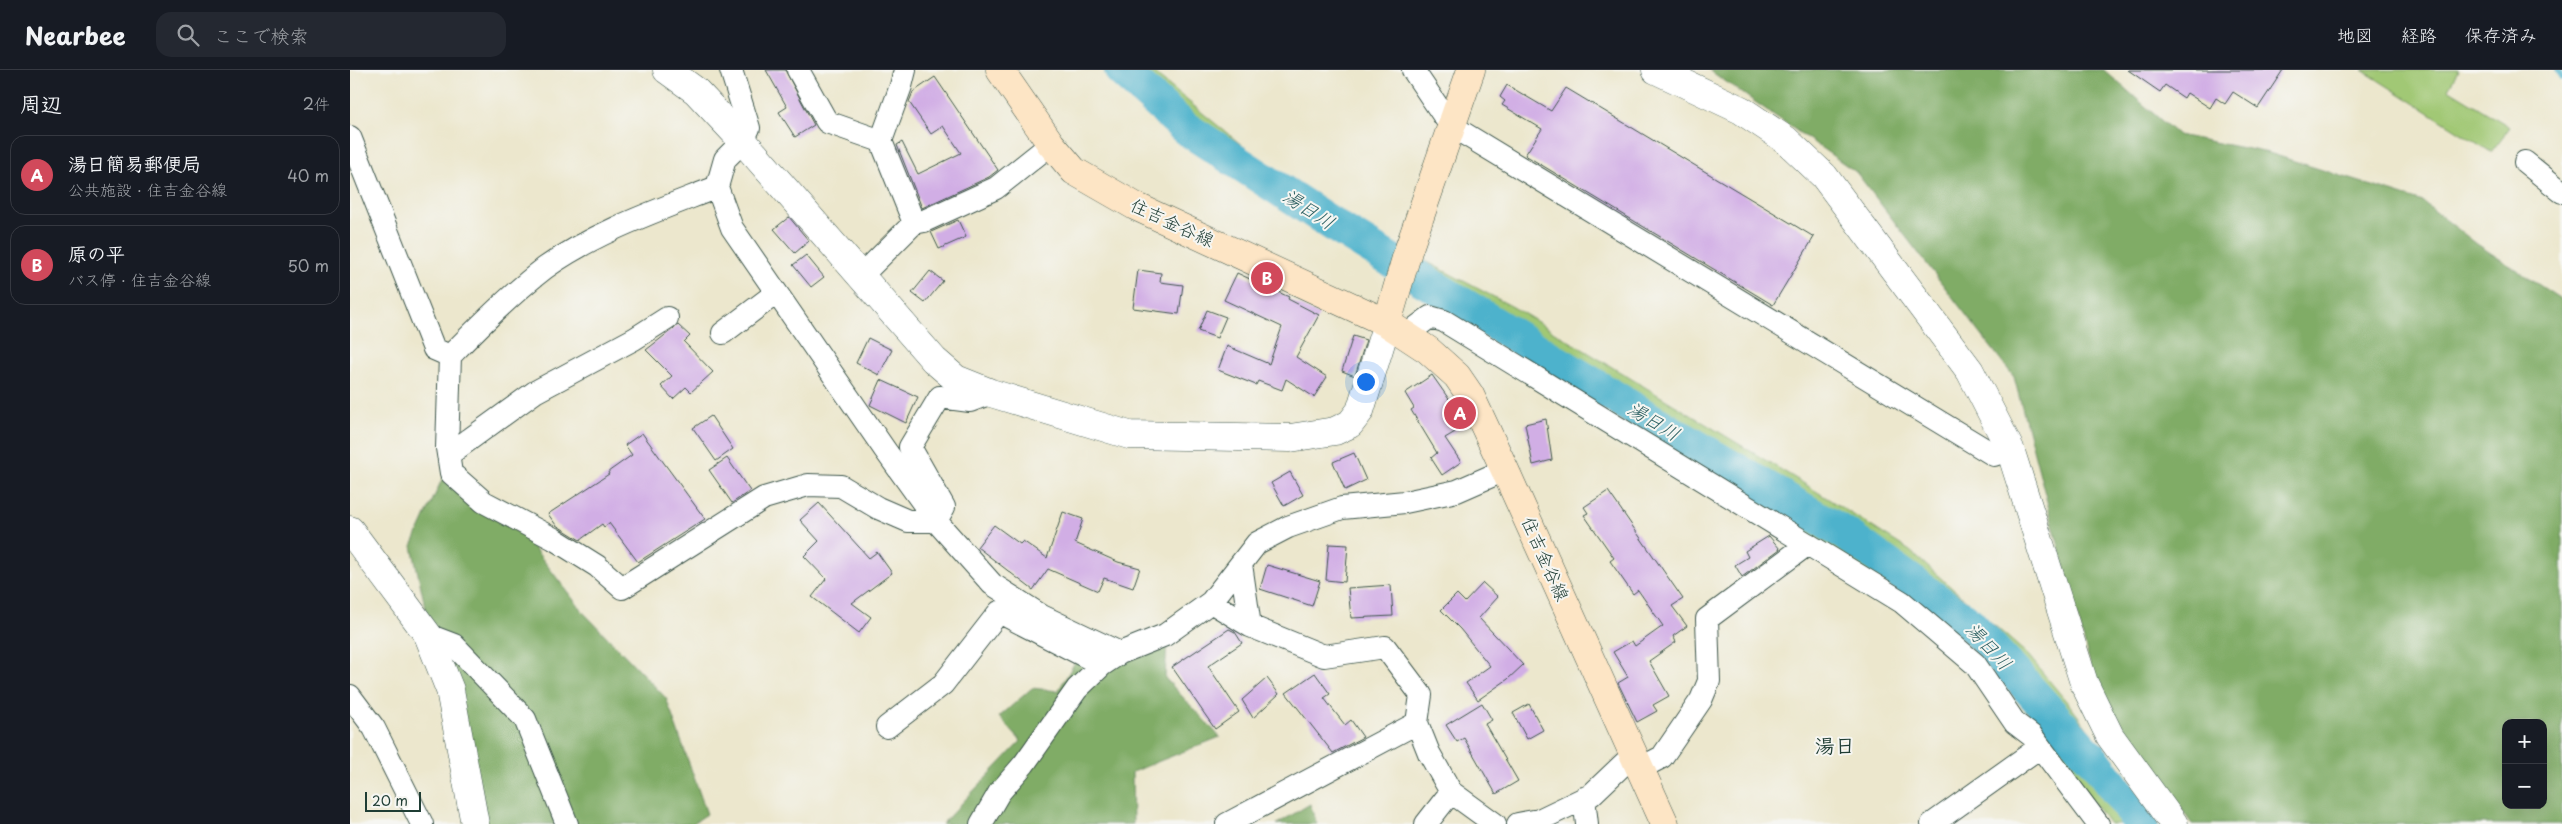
<!DOCTYPE html>
<html lang="ja">
<head>
<meta charset="utf-8">
<style>
  :root { --surface:#171b24; --page:#242831; --text:#f1f3f6; --muted:#9ea1a6; --line:#363941; --accent:#d1495b }
  body { margin:0; font-family:"Playpen Sans","Klee One",sans-serif; background:var(--page); color:var(--text) }
  .controls { position:absolute; right:15px; bottom:15px; display:grid; overflow:hidden; border-radius:10px; box-shadow:0 5px 20px #0002 }
  .controls button { width:45px; height:45px; display:grid; place-items:center; padding:0; border:0; border-bottom:1px solid var(--line); background:var(--surface); color:var(--text); font:25px sans-serif }
  .scale { position:absolute; left:15px; bottom:12px; width:56px; box-sizing:border-box; padding-left:5px; border:2px solid #1f3d34; border-top:0; font-size:14px; line-height:18px; white-space:nowrap; color:#1f3d34; -webkit-text-stroke:4px #f6f6f2; paint-order:stroke }
  .you { position:absolute; left:1015px; top:311px; width:18px; height:18px; margin:-12px; border:4px solid #fff; border-radius:50%; background:#1a73e8; box-shadow:0 0 0 8px #1a73e833 }
  .badge { display:grid; place-items:center; width:32px; height:32px; border-radius:50%; background:var(--accent); color:#fff; font-size:16px; font-weight:700 }
  .pin { position:absolute; translate:-50% -50%; border:2px solid #fff; box-shadow:0 1px 5px #0006 }
  .list { margin:0; padding:0; list-style:none }
  h2 { display:flex; justify-content:space-between; align-items:center; height:65px; margin:0; padding:0 20px; font-size:21px }
  h2 small { font-size:16px; font-weight:400; color:var(--muted) }
  .list li { display:grid; grid-template-columns:32px 1fr auto; gap:15px; align-items:center; box-sizing:border-box; height:80px; margin:0 10px 10px; padding:0 10px; border:1px solid var(--line); border-radius:15px }
  .list b { display:block; font-size:19px; white-space:nowrap }
  .list p { margin:0; font-size:16px; white-space:nowrap; color:var(--muted) }
  .list em { font-size:16px; font-style:normal; color:var(--muted) }
  .icon { flex:none; width:28px; height:28px; fill:none; stroke:currentColor; stroke-width:2; stroke-linecap:round; stroke-linejoin:round }
  .map { position:relative; flex:none; width:2212px; height:754px; overflow:hidden }
  header { display:flex; align-items:center; gap:30px; box-sizing:border-box; height:70px; padding:0 25px; background:var(--surface); border-bottom:1px solid var(--line) }
  header strong { font-size:24px }
  nav { display:flex; gap:28px; margin-inline-start:auto; font-size:18px }
  .search { width:350px; height:45px; background:var(--page); display:flex; align-items:center; gap:12px; box-sizing:border-box; padding:0 18px; border-radius:15px; color:var(--muted); font-size:19px }
  main { display:flex }
  aside { flex:1; background:var(--surface) }
  .map>svg:first-child { display:block }
</style>
</head>
<body>
<header>
<strong>Nearbee</strong>
<div class="search"><svg class="icon" aria-label="search" viewBox="0 0 24 24"><circle cx="10" cy="10" r="6"/><path d="M15 15l6 6"/></svg>ここで検索</div>
<nav><a>地図</a><a>経路</a><a>保存済み</a></nav>
</header>
<main>
<aside>
<h2>周辺<small>2件</small></h2>
<ul class="list">
<li><span class="badge">A</span><div><b>湯日簡易郵便局</b><p>公共施設 · 住吉金谷線</p></div><em>40 m</em></li>
<li><span class="badge">B</span><div><b>原の平</b><p>バス停 · 住吉金谷線</p></div><em>50 m</em></li>
</ul>
</aside>
<div class="map">
<svg width="2212" height="754" viewBox="0 0 2212 754">
  <rect width="100%" height="100%" fill="#f6f6f2"/>
  <filter id="ink" filterUnits="userSpaceOnUse"><feTurbulence type="fractalNoise" baseFrequency=".02" numOctaves="2"/><feDisplacementMap in="SourceGraphic" scale="10" xChannelSelector="R" yChannelSelector="G"/><feConvolveMatrix kernelMatrix="1 2 1 2 8 2 1 2 1" color-interpolation-filters="sRGB"/></filter>
  <filter id="wash" filterUnits="userSpaceOnUse"><feTurbulence type="fractalNoise" baseFrequency=".0096" numOctaves="4" result="noise"/><feDisplacementMap in="SourceGraphic" scale="20" xChannelSelector="R" yChannelSelector="G"/><feGaussianBlur stdDeviation="1.12" result="paint"/><feColorMatrix in="noise" values="0 0 0 0 0 0 0 0 0 0 0 0 0 0 0 0 0 1.4 0 .05"/><feComposite in="paint" operator="in"/></filter>
  <g filter="url(#wash)">
    <rect width="100%" height="100%" fill="#ece7cd"/>
    <path fill="#a1c874" stroke="#608254" d="M753,0H800L899,81L1045,175L1163,237L1458,416L1560,481L1678,585L1722,638L1809,754H1759L1667,628L1592,548L1365,413L1225,320L1088,235L1015,185L942,145L833,73Z
      M2012,0H2109L2098,19L2160,57L2141,82Z"/>
    <path fill="#80ac66" stroke="#50744d" fill-rule="evenodd" d="M1359,0H1754L1828,65L1919,83L2073,132L2127,174L2212,230V754H1842L1748,624L1664,307L1506,102ZM2156,653H2193V735H2156Z
      M93,407L177,469L233,542L316,628L357,744L342,754H122L62,476Z
      M817,573L815,608L870,667L782,702L783,754H592L671,671L649,647L682,618L708,621L725,592Z
      M960,734L967,754H927Z"/>
    <g fill="none" stroke-linecap="round" stroke-linejoin="round">
      <path stroke="#4db2cc" stroke-width="5.5" d="M2208,0L2212,7"/>
      <path stroke="#4db2cc" stroke-width="34" d="M771,0L835,58L990,159L1305,352L1497,465L1619,553L1747,694L1791,754"/>
    </g>
    <g id="blocks">
      <path fill="#d1aee5" d="M416,0H435L464,55L445,67L429,42L437,37Z
        M1778,0H1933L1908,38L1883,22L1875,34L1866,28L1860,38L1837,23L1834,28L1815,15L1810,22Z
        M585,7L648,100L639,107L572,138L547,75L552,72L568,104L611,83L593,56L581,64L559,32L563,22Z
        M1157,15L1201,41L1216,18L1464,167L1423,235L1175,85L1192,59L1152,35L1155,31L1150,27Z
        M439,147L459,171L445,183L424,159Z
        M608,150L616,167L589,179L581,162Z
        M456,185L474,207L461,217L443,195Z
        M788,200L811,203L810,212L833,215L829,244L783,238Z
        M580,201L593,211L575,233L562,223Z
        M887,203L939,227L938,229L969,245L946,287L977,307L964,327L936,309L932,320L908,311L906,315L868,300L877,276L919,294L932,257L874,230Z
        M857,240L876,247L867,268L848,261Z
        M328,255L340,266L334,272L363,302L341,322L336,317L323,329L311,316L322,306L296,280Z
        M1003,266L1016,270L1005,306L992,301Z
        M518,268L542,280L529,305L506,293Z
        M1082,305L1117,355L1095,368L1111,392L1092,405L1081,388L1087,383L1061,340L1064,338L1055,323Z
        M531,310L568,327L556,353L520,335Z
        M361,346L383,379L366,391L343,358Z
        M1196,349L1202,390L1183,395L1175,354Z
        M292,363L355,449L288,492L259,453L254,457L252,454L230,470L206,455L198,444L259,404L258,402L282,385L275,375Z
        M1004,383L1016,410L995,420L983,392Z
        M377,388L400,421L382,433L359,400Z
        M940,402L953,425L934,436L921,413Z
        M1258,421L1333,529L1322,536L1337,556L1323,566L1326,572L1299,591L1319,626L1303,635L1307,641L1287,652L1268,613L1278,607L1263,582L1282,571L1285,576L1313,556L1288,520L1283,524L1260,491L1264,488L1234,445L1238,443L1234,437Z
        M469,433L519,488L527,482L542,503L502,533L521,547L509,563L462,527L476,509L454,486L469,471L450,450Z
        M713,442L733,449L725,473L768,492L790,498L783,518L754,508L748,521L698,499L683,520L627,477L644,455L670,474L673,471L697,488Z
        M1419,466L1430,479L1392,507L1385,495L1398,487L1395,481Z
        M979,474L998,475L995,512L976,510Z
        M917,495L970,511L962,536L910,519Z
        M1133,513L1148,527L1129,548L1173,595L1158,609L1128,630L1116,613L1140,596L1110,559L1091,540L1107,524L1115,532Z
        M1041,515L1043,546L1001,548L998,518Z
        M879,559L885,562L892,573L858,596L889,642L865,659L822,597Z
        M965,603L980,624L974,628L995,655L1001,650L1013,667L983,683L936,623Z
        M917,608L929,624L903,648L892,630Z
        M1132,633L1142,650L1135,654L1168,711L1146,724L1114,668L1107,672L1096,655Z
        M1179,634L1193,660L1177,669L1163,643Z"/>
    </g>
  </g>
  <g filter="url(#ink)">
    <use href="#blocks" fill-opacity="0" stroke="#3e564b" stroke-width="1"/>
    <g fill="none" stroke-linecap="round" stroke-linejoin="round">
      <g stroke="#3e564b" stroke-width="24">
        <path id="minor" d="M381,0L399,58L393,71L375,89L367,117L382,158L535,380L586,451L642,514L692,546L770,583
          M448,0L477,52L531,71L551,16L555,0
          M1063,0L1100,55L1644,385L1660,379
          M0,67L84,279L100,286L97,378L101,403L134,432L204,469L247,496L272,518L414,428L458,415L491,416L528,438L558,451H586
          M2175,92L2212,122
          M564,153L574,151L646,118L701,74
          M511,206L564,153L531,71
          M373,263L426,223
          M1056,265L1080,247L1094,251L1552,532L1625,594L1665,653L1682,666L1748,754
          M100,286C130,255 161,224 195,198C247,161 309,140 367,117
          M98,385L185,322L284,269L317,248
          M586,451L594,437L560,377L590,327L620,331L641,323
          M891,494L900,556
          M861,532L900,556L974,586L1035,577L1071,625L1067,653L1079,683L1101,722L1145,754
          M78,565L104,575L175,649L217,754
          M0,626L24,658L72,754
          M537,657L593,614L649,542L752,595
          M1289,699L1312,687L1351,630L1359,611L1357,549L1458,474
          M1234,728L1237,754
          M631,754L649,723L674,694L727,619L752,595L770,583L815,565L861,532L907,473L938,457L992,438L1055,432L1107,421L1155,400
          M877,754L1067,653
          M1076,754L1101,722
          M1168,754L1189,750L1241,725L1283,685
          M1582,754L1690,677"/>
      </g>
      <g stroke="#3e564b" stroke-width="29">
        <path id="tertiary" d="M317,0L346,21L393,71L584,290L606,309L641,323L779,365L940,368L985,361L1000,354L1010,341L1037,253
          M1306,0L1391,40L1436,70L1474,106L1620,301L1660,379L1734,613L1760,666L1824,754
          M0,460L78,565L100,620L125,754"/>
      </g>
      <g stroke="#3e564b" stroke-width="29">
        <path id="secondary" d="M650,0L701,74L724,101L785,136L1037,253L1078,280L1107,306L1120,325L1155,400L1315,754
          M1037,253L1058,181L1121,0"/>
      </g>
      <use href="#minor" stroke="#fff" stroke-width="22"/>
      <use href="#tertiary" stroke="#fff" stroke-width="28"/>
      <use href="#secondary" stroke="#fde5c5" stroke-width="28"/>
    </g>
  </g>
  <g text-anchor="middle" stroke-width="4" stroke-linejoin="round" paint-order="stroke">
    <g font-size="18" fill="#1f3d34" stroke="#f6f6f2">
      <text transform="translate(822 153) rotate(25)" y="6">住吉金谷線</text>
      <text transform="translate(1195 489) rotate(66)" y="6">住吉金谷線</text>
    </g>
    <g font-size="19" font-style="italic" fill="#2d6062" stroke="#f6f6f2">
      <text transform="translate(959 139) rotate(33)" y="7">湯日川</text>
      <text transform="translate(1304 351) rotate(31)" y="7">湯日川</text>
      <text transform="translate(1639 576) rotate(47)" y="7">湯日川</text>
    </g>
    <g font-size="20" font-weight="bold" fill="#1f3d34" stroke="#f6f6f2">
      <text x="1485" y="683">湯日</text>
    </g>
  </g>
</svg>
<div class="controls">
<button>+</button>
<button>−</button>
</div>
<div class="scale">20 m</div>
<div class="you"></div>
<div class="pin badge" style="left:1110px;top:343px">A</div>
<div class="pin badge" style="left:917px;top:208px">B</div>
</div>
</main>
</body>
</html>
